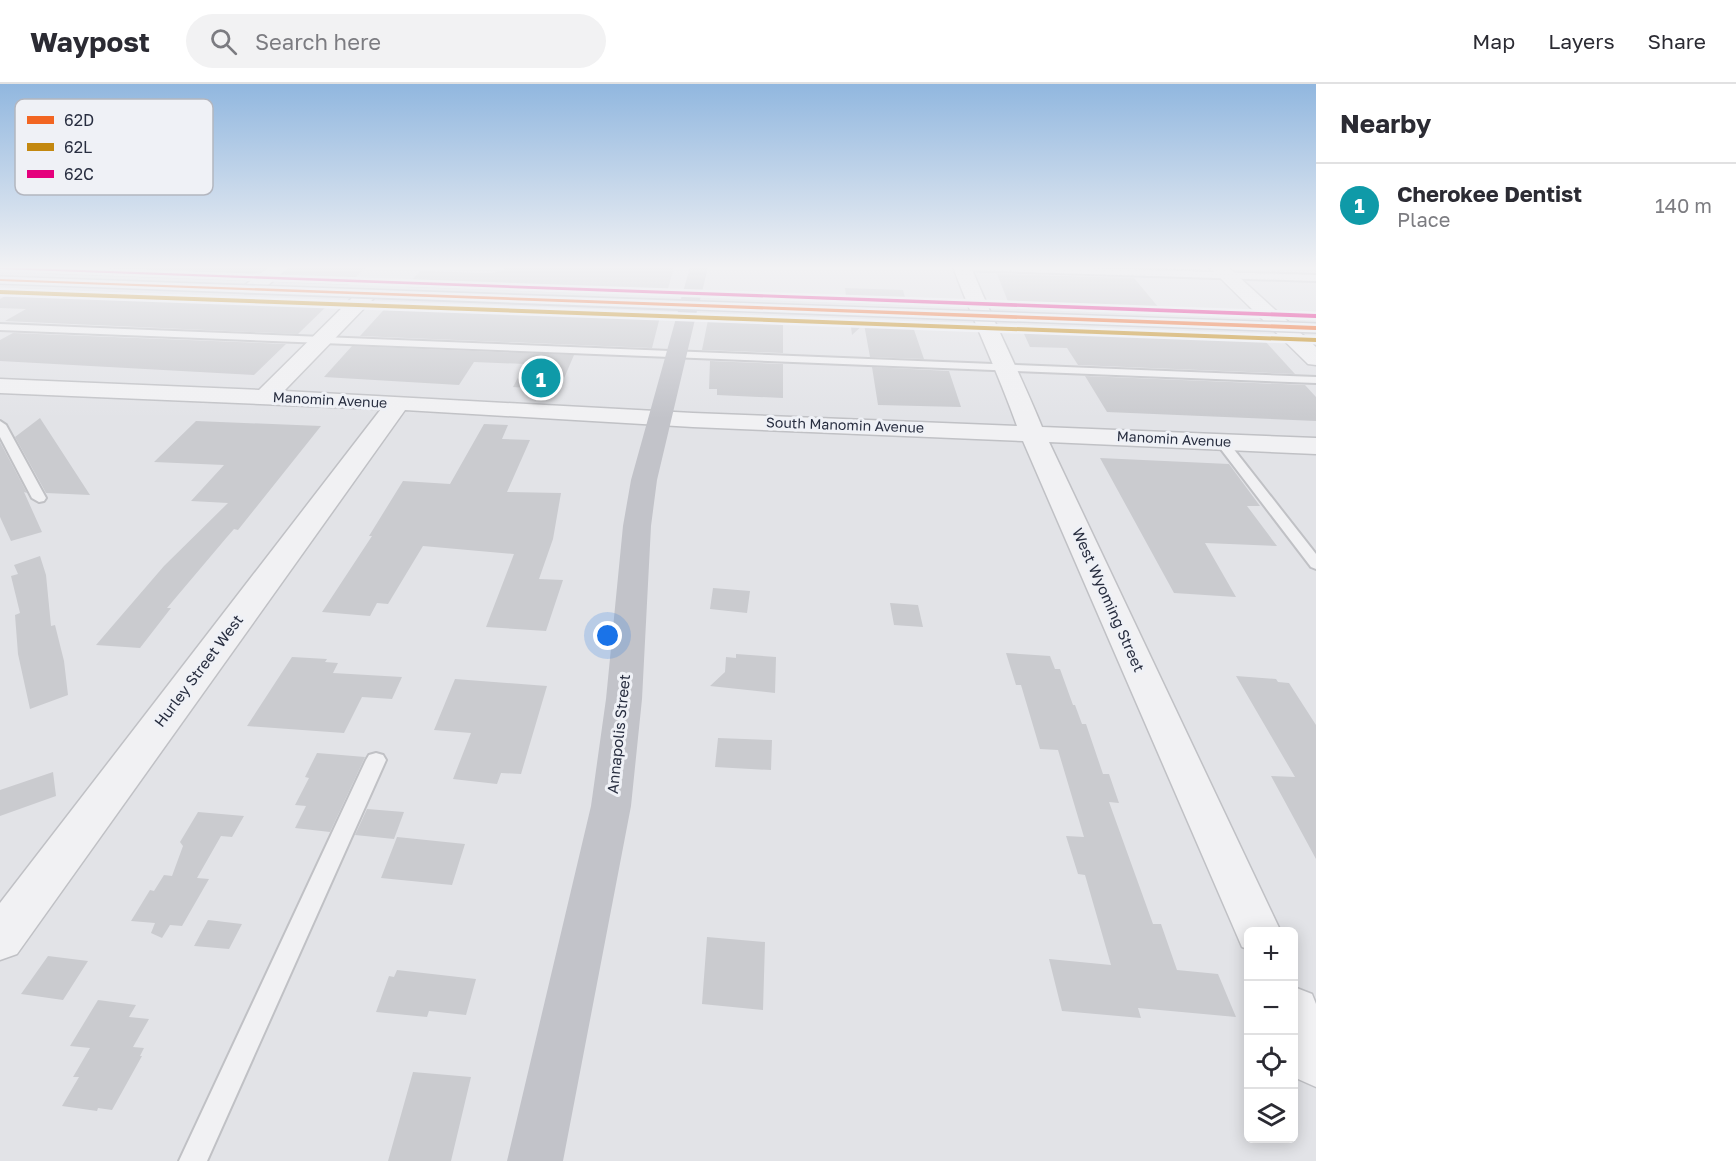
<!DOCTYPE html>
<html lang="en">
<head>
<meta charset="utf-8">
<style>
  :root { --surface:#fff; --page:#f2f2f3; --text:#2b2b33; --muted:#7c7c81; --line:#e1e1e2; --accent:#db2777 }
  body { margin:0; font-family:"Golos Text",sans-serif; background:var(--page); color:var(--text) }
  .controls { position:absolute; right:18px; bottom:18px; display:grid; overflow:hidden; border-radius:9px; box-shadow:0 3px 15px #0003 }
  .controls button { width:54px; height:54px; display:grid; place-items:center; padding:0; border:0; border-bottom:2px solid var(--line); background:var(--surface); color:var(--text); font:30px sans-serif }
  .you { position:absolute; left:608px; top:552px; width:21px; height:21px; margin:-15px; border:4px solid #fff; border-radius:50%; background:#1a73e8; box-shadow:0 0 0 9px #1a73e833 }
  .badge { display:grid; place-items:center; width:39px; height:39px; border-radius:50%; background:var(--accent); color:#fff; font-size:20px; font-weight:700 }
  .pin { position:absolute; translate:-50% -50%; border:3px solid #fff; box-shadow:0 2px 6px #0006 }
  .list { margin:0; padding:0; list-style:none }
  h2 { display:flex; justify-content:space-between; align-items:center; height:78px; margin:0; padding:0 24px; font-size:26px }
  h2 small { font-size:20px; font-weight:400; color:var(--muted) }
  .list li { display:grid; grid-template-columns:39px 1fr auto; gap:18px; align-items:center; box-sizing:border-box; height:84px; padding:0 24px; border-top:2px solid var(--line) }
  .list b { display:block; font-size:22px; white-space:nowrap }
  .list p { margin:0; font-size:20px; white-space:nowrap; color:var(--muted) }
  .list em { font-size:20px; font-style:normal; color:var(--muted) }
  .icon { flex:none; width:33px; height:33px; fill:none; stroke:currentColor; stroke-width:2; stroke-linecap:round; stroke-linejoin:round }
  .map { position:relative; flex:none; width:1316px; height:1077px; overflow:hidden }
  header { display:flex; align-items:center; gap:36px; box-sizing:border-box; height:84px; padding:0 30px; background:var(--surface); border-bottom:2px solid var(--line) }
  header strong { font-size:28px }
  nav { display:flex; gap:33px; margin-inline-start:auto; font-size:21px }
  .search { width:420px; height:54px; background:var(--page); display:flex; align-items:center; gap:15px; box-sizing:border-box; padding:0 21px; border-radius:33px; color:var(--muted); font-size:22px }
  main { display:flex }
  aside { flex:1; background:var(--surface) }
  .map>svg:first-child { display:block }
</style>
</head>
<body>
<header>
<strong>Waypost</strong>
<div class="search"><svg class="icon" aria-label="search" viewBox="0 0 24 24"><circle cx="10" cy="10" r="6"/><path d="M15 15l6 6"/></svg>Search here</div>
<nav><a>Map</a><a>Layers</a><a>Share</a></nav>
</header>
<main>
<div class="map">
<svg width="1316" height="1077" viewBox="0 0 1316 1077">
  <rect width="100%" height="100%" fill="#e2e3e7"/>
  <path fill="#cacbcf" d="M56,183H265L246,197L44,190Z
    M291,183H366L348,201L275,198Z
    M505,183H674L666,212L405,203L420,187L488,189L504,187Z
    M997,190L1134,194L1164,230L1011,225Z
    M20,204L333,216L298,250L5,237L26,225L0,224V215Z
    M845,204L903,206L907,221L847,219Z
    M391,218L661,229L652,264L360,252Z
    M850,235L911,237L924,275L870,273L864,240L852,251Z
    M708,236L783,240V269L702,266Z
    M1020,241L1178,247L1182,253L1265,257L1295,290L1078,281L1067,264L1030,263Z
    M13,249L286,260L254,291L0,277V256Z
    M352,262L574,271L559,306L513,303L525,280L474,278L459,301L324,293Z
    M710,277L783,280V314L717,311V305H709Z
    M872,283L949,287L961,323L878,321Z
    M1085,292L1305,301L1316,313V337L1107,328Z
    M40,334L90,411L46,409L15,353Z
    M196,337L321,342L238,446L234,445L227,453L167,524H171L140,564L96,561L164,482L228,419L191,417L224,381L154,378Z
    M484,340L508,341L502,355L530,356L507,408L561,409L553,455L539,495L563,496L546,547L486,543L514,470L423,462L388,520L377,519L370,532L322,528L372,452H369L403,397L450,400Z
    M0,358L27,409L24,408L42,448L11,457L0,433Z
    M1100,374L1229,380L1260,422H1247L1277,462L1205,459L1236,513L1174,509Z
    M40,472L46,491L51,542L55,541L64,577L68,611L30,625L18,570L15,531L20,529L11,492L18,490L14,481Z
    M713,504L750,507L747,529L710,525Z
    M890,519L918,521L923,543L894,541Z
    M1006,569L1050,572L1055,585H1060L1073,621H1075L1082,640H1086L1103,690H1109L1119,719L1109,718L1153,840H1161L1177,886L1218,890L1236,933L1138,924L1141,934L1062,927L1049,875L1111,881L1085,791L1078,790L1066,752L1084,753L1058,666L1040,665L1021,601H1016Z
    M736,570L776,573L775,609L710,602L725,588L726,573L736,574Z
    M292,573L327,575L325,578L338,579L333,589L402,593L392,615L362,613L344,649L247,642Z
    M1236,592L1276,595L1278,598L1289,599L1316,641V775L1271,692L1295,693Z
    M455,595L547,602L521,690L501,689L497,700L453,695L471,649L434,646Z
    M718,654L772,656L771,686L715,683Z
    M317,669L365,673L330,748L295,744L306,722L295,721L309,694L305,693Z
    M53,688L56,712L0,732V706Z
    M367,725L404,728L394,755L355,751Z
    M198,728L244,732L232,753L221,752L197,794L209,795L182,842L170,841L162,854L151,849L155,839L131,837L150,806L154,807L164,791L172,792L183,762L180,758Z
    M397,753L465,760L452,801L381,794Z
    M208,836L242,840L229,865L194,862Z
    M707,853L765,858L763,926L702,920Z
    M48,872L88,877L63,916L21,910Z
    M397,886L476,895L466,931L429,927L427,933L376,928L389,892L394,893Z
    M98,916L136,921L129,933L149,935L133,963L144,964L140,972H142L112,1026L98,1024L97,1027L62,1022L79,993H73L90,964L70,962Z
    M413,988L471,993L451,1077H388Z"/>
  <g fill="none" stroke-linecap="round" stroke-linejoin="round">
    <g stroke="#c0c1c5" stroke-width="4">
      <path id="lane" d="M958,183H1051L1316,191V197L962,186Z
        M0,240L1316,293V299L0,246Z
        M0,337L6,341L46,414L44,417L39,418L32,414L0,353Z
        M1221,353L1225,354L1316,470V485L1311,483L1217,360L1215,357L1217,354Z
        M376,669L383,671L386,676L207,1077H179L366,676L369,671Z"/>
    </g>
    <g stroke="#c0c1c5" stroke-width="3">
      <path id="street" d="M269,183H289L259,209H245L243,205L245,201Z
        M953,183H971C993,237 1020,289 1042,343L1316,354V370L1049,358L1281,848H1248V865L1242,863L1023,357L693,343L405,326L17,870L0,876V819L381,325L0,309V295L259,306L360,206H374L376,210L374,214L284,307L693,329L1017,342C998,288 973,237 953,183Z
        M1209,183H1228L1316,263V281L1308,280Z
        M1294,903L1312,910L1316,920V1003L1298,995L1294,985Z"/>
    </g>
    <use href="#lane" fill="#f1f1f3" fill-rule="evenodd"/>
    <use href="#street" fill="#f1f1f3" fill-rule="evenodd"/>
    <path fill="#c2c3c9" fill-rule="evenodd" d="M690,183H708L700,216L1316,238V250L697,227L657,396L651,442L642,615L631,722L563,1077H507L591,722L606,615L623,442L631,396L678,227L0,201V191L681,215Z"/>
    <g stroke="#eff1f6" stroke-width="5">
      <path id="bus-1" d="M0,195L1316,242V246L0,197Z"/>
    </g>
    <g stroke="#eff1f6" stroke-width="5">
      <path id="bus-2" d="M0,206L1316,254V258L0,210Z"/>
    </g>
    <g stroke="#eff1f6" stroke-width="5">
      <path id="bus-3" d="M0,183L1316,230V234L0,185Z"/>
    </g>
    <use href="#bus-1" fill="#f26522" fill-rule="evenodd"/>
    <use href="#bus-2" fill="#c38810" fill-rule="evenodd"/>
    <use href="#bus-3" fill="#e5007d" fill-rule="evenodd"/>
  </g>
  <linearGradient id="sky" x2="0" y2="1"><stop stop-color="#91b7df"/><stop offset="0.55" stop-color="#f2f2f4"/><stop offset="1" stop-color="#f2f2f4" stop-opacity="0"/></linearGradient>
  <rect width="1316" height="334" fill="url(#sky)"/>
  <g text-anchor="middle" stroke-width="6" stroke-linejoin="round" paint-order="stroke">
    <g font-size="14" fill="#282e40" stroke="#eff1f6">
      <text transform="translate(330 316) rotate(3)" y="5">Manomin Avenue</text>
      <text transform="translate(845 341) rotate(2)" y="5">South Manomin Avenue</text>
      <text transform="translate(1174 355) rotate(3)" y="5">Manomin Avenue</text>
    </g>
    <g font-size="15" fill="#282e40" stroke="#eff1f6">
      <text transform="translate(1108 516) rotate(66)" y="5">West Wyoming Street</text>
      <text transform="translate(199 587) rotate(-53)" y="5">Hurley Street West</text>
      <text transform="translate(619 650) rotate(-84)" y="5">Annapolis Street</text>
    </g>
  </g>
  <rect x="15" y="15" width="198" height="96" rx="9" fill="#eff1f6" stroke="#b3b6bf" stroke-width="1.5"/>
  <rect x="27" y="32" width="27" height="8" fill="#f26522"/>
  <rect x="27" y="59" width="27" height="8" fill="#c38810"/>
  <rect x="27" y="86" width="27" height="8" fill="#e5007d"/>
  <g font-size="16" fill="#282e40">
    <text x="64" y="42">62D</text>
    <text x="64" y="69">62L</text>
    <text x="64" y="96">62C</text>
  </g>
</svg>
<div class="controls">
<button>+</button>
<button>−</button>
<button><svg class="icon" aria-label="locate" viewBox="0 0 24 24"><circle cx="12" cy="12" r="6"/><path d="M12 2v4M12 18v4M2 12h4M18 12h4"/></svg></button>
<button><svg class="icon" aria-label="layers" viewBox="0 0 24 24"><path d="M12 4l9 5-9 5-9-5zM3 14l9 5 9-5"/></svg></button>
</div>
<div class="you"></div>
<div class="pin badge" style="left:541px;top:294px;background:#0f9aa8">1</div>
</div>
<aside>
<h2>Nearby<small></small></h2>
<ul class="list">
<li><span class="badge" style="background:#0f9aa8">1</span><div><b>Cherokee Dentist</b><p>Place</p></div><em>140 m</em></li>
</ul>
</aside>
</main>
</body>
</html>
